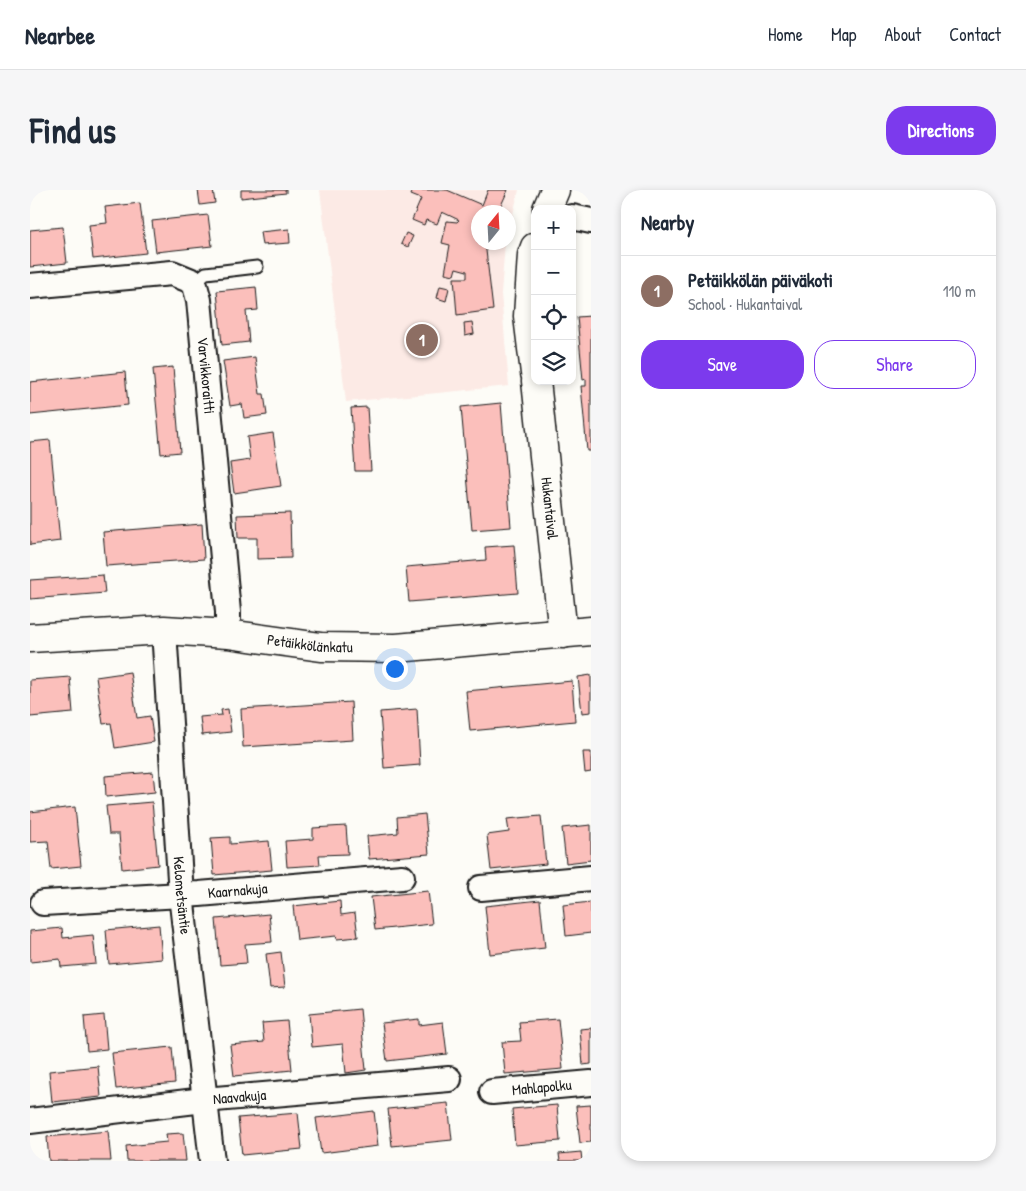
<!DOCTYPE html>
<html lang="en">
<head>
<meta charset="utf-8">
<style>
  :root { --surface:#fff; --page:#f6f6f7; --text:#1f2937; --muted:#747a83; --line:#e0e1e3; --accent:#7c3aed }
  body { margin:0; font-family:"Patrick Hand",sans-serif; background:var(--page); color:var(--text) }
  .controls { position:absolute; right:15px; top:15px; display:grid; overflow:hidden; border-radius:10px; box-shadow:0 2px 8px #0003 }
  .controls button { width:45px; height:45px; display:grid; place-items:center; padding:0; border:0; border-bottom:1px solid var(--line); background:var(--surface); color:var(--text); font:25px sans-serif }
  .compass { position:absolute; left:441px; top:15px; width:45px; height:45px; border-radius:50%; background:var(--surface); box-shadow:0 2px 8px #0003; rotate:18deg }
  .you { position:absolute; left:364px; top:478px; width:18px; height:18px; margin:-12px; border:4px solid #fff; border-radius:50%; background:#1a73e8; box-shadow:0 0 0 8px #1a73e833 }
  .badge { display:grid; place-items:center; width:32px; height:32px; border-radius:50%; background:var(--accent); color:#fff; font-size:16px; font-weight:700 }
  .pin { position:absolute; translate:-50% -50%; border:2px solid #fff; box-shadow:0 1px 5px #0006 }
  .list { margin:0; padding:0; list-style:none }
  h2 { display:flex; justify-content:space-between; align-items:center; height:65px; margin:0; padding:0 20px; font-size:21px }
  h2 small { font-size:16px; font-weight:400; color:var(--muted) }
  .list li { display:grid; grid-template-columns:32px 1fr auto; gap:15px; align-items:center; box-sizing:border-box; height:70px; padding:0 20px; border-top:1px solid var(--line) }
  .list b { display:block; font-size:19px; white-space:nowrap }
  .list p { margin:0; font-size:16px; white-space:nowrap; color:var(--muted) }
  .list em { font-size:16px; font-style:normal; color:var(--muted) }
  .actions { display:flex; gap:10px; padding:15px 20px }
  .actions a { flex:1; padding:11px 0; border:1px solid var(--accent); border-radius:20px; text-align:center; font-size:18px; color:var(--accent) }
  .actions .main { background:var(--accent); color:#fff }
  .icon { flex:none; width:28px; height:28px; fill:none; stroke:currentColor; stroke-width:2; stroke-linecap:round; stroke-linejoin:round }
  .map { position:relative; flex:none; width:561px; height:971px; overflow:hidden; border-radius:20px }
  header { display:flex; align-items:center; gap:30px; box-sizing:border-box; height:70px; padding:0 25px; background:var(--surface); border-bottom:1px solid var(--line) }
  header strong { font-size:24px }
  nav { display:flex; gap:28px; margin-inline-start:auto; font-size:18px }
  .intro { display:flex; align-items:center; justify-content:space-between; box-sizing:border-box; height:120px; padding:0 30px }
  h1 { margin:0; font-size:35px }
  .button { padding:12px 22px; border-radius:20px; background:var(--accent); color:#fff; font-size:18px; font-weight:700 }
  main { display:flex; gap:30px; padding:0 30px }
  aside { flex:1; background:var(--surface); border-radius:20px; box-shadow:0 2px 8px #0003 }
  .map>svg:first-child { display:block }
</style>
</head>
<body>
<header>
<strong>Nearbee</strong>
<nav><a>Home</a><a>Map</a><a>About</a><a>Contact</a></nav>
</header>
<div class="intro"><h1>Find us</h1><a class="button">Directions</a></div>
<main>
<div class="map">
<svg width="561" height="971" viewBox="0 0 561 971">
  <rect width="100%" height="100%" fill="#fdfcf7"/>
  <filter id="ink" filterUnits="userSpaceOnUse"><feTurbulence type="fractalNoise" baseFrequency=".02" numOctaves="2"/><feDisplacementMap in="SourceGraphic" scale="10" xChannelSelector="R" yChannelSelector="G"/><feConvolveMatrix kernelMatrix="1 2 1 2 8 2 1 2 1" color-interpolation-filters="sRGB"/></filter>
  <g filter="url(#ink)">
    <path fill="#fceae5" d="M290,0H489L479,40L478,22H448V52L475,53L471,104L479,196L316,212Z"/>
    <path fill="#fbbfbb" stroke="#1c1c1c" d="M168,0H183L185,13L170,15Z
      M211,0H256V3L211,8Z
      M383,0H417L452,15L458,0H478L468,22H448V52H455L463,120L427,125L424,88H437V81L426,78L424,85L415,83L420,55L412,53L417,31L427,32L429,30L412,22L407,34L396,30L394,35L382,30L391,9L381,5Z
      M110,13L116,63L63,69L59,35L77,33L75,17Z
      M178,25L182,56L126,62L122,31Z
      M33,37L37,73L0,77V40Z
      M259,39L260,53L232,55L230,42Z
      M376,43L383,46L378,57L371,54Z
      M410,96L419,98L416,111L407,108Z
      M226,97L228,120L216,121L219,152L192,155L187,101Z
      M561,126V261H557L551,196H556V189L553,190L547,127Z
      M442,132L444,144L435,146L434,133Z
      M225,167L230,204H234L237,225L214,228L212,214L200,216L193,171Z
      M143,177L150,262L131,264L123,179Z
      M95,182L98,215L0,225V192Z
      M471,213L481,337L442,340L431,217Z
      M337,217L341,281H325L321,218Z
      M243,243L251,296L204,303L200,273L220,270L217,247Z
      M20,250L30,351L0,355V252Z
      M260,323L261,368L227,369V348H208L207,325Z
      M172,334L174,369L76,376L73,342Z
      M484,355L488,403L379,412L376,377L456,370L455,357Z
      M73,385L75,403L0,409V390Z
      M100,482L107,528L120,526L124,552L85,558L81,533L73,534L66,487Z
      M561,485V522L552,523L548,487Z
      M40,487L43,523L0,527V490Z
      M542,491L545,531L440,541L436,501Z
      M321,512L323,550L213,557L211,519Z
      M198,519L201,542L172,545L170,527L192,525L191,520Z
      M387,519L390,575L354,578L350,522Z
      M553,562H561V582L555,583Z
      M123,582L125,602L76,607L75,586Z
      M122,612L128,675L92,679L89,644H79L76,616Z
      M45,617L51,676L21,679L18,651L0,652V622Z
      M395,624L399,664L339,669L337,646L368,643L367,627Z
      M511,626L516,674L461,680L457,645L479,642L477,629Z
      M561,635V670L536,673L532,638Z
      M316,636L318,664L289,665L290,675L257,677L255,651L283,649V638Z
      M200,647V654L239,651L242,680L184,685L181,648Z
      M398,701L402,734L345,740L341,707Z
      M510,710L515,758L460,764L455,716Z
      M310,711L311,725L325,723L328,747L307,749L306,746L267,750L263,716Z
      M561,712V743L536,746L533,715Z
      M239,724L242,752L215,754L217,773L190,775L186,729Z
      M129,735L132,769L79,774L76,740Z
      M32,738L33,748L63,745L66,774L31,777L30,769L0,772V741Z
      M251,762L255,797L240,798L236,764Z
      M330,819L336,880L316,883L313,854L282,857L279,824Z
      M74,825L77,859L57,861L54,827Z
      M389,829V835L413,832L417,864L357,871L352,833Z
      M528,829L533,879L475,884L472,852L491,851L489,832Z
      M257,831L262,880L204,886L200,855L234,852L232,833Z
      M561,838V874L553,875L550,839Z
      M142,857L145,893L86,899L82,863Z
      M68,876L71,907L22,912L19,881Z
      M418,913L422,950L362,956L358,919Z
      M527,915L530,951L485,955L482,919Z
      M561,915V952L550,953L546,916Z
      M344,921L348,956L291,963L286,928Z
      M268,923L272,959L212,965L208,928Z
      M78,941L81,971H19L17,947Z
      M153,943L156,971H97L96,956L137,952L136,944Z
      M551,962L552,971H530L529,964Z"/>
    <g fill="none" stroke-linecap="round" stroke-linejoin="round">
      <g stroke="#1c1c1c" stroke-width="15">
        <path id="service" d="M164,92L176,83L227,77"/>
      </g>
      <g stroke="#1c1c1c" stroke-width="28">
        <g id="minor">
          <path d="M542,27L561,31"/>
          <path id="s1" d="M0,96L142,83L164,92L169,110L198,422V444"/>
          <path id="s2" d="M134,440L151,705L182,971"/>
          <path d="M451,698L561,688"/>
          <path id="s3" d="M13,713L169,704L372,687"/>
          <path id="s4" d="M462,902L561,893"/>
          <path id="s5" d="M0,931L174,910L419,889"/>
        </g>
      </g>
      <g stroke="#1c1c1c" stroke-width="31">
        <g id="tertiary">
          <path d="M517,19L525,0"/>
          <path d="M505,57L502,65L498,126L505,183"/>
          <path id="s6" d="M506,191L533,444"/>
          <path id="s7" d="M0,448L134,440L198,444L291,457L366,458L561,441"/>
        </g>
      </g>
      <use href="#service" stroke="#fdfcf7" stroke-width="11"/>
      <use href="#minor" stroke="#fdfcf7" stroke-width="24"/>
      <use href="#tertiary" stroke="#fdfcf7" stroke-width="28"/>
    </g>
  </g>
  <g text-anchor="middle" stroke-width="4.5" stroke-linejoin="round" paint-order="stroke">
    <g font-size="15" fill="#1c1c1c" stroke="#fdfcf7">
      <text dy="5" stroke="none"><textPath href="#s1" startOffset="261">Varvikkoraitti</textPath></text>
      <text dy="5" stroke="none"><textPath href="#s6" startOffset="128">Hukantaival</textPath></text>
      <text dy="5" stroke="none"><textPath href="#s7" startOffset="281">Petäikkölänkatu</textPath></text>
      <text dy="5" stroke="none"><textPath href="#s3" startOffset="195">Kaarnakuja</textPath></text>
      <text dy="5" stroke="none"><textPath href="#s2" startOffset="266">Kelometsäntie</textPath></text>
      <text dy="5" stroke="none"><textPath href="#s4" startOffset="50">Mahlapolku</textPath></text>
      <text dy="5" stroke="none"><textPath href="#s5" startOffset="211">Naavakuja</textPath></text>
    </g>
  </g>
</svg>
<div class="controls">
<button>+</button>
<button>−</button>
<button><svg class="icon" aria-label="locate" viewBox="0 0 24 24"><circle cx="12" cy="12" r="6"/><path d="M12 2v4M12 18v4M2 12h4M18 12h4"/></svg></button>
<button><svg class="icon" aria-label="layers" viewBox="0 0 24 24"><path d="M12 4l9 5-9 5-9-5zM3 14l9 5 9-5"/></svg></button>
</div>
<svg class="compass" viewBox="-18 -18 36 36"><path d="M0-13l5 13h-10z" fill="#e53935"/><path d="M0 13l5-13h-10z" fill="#747a83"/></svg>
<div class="you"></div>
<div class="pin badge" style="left:392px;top:150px;background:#8d6e63">1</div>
</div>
<aside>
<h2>Nearby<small></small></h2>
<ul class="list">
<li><span class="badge" style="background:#8d6e63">1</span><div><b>Petäikkölän päiväkoti</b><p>School · Hukantaival</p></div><em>110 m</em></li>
</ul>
<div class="actions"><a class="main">Save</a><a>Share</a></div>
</aside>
</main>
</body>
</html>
